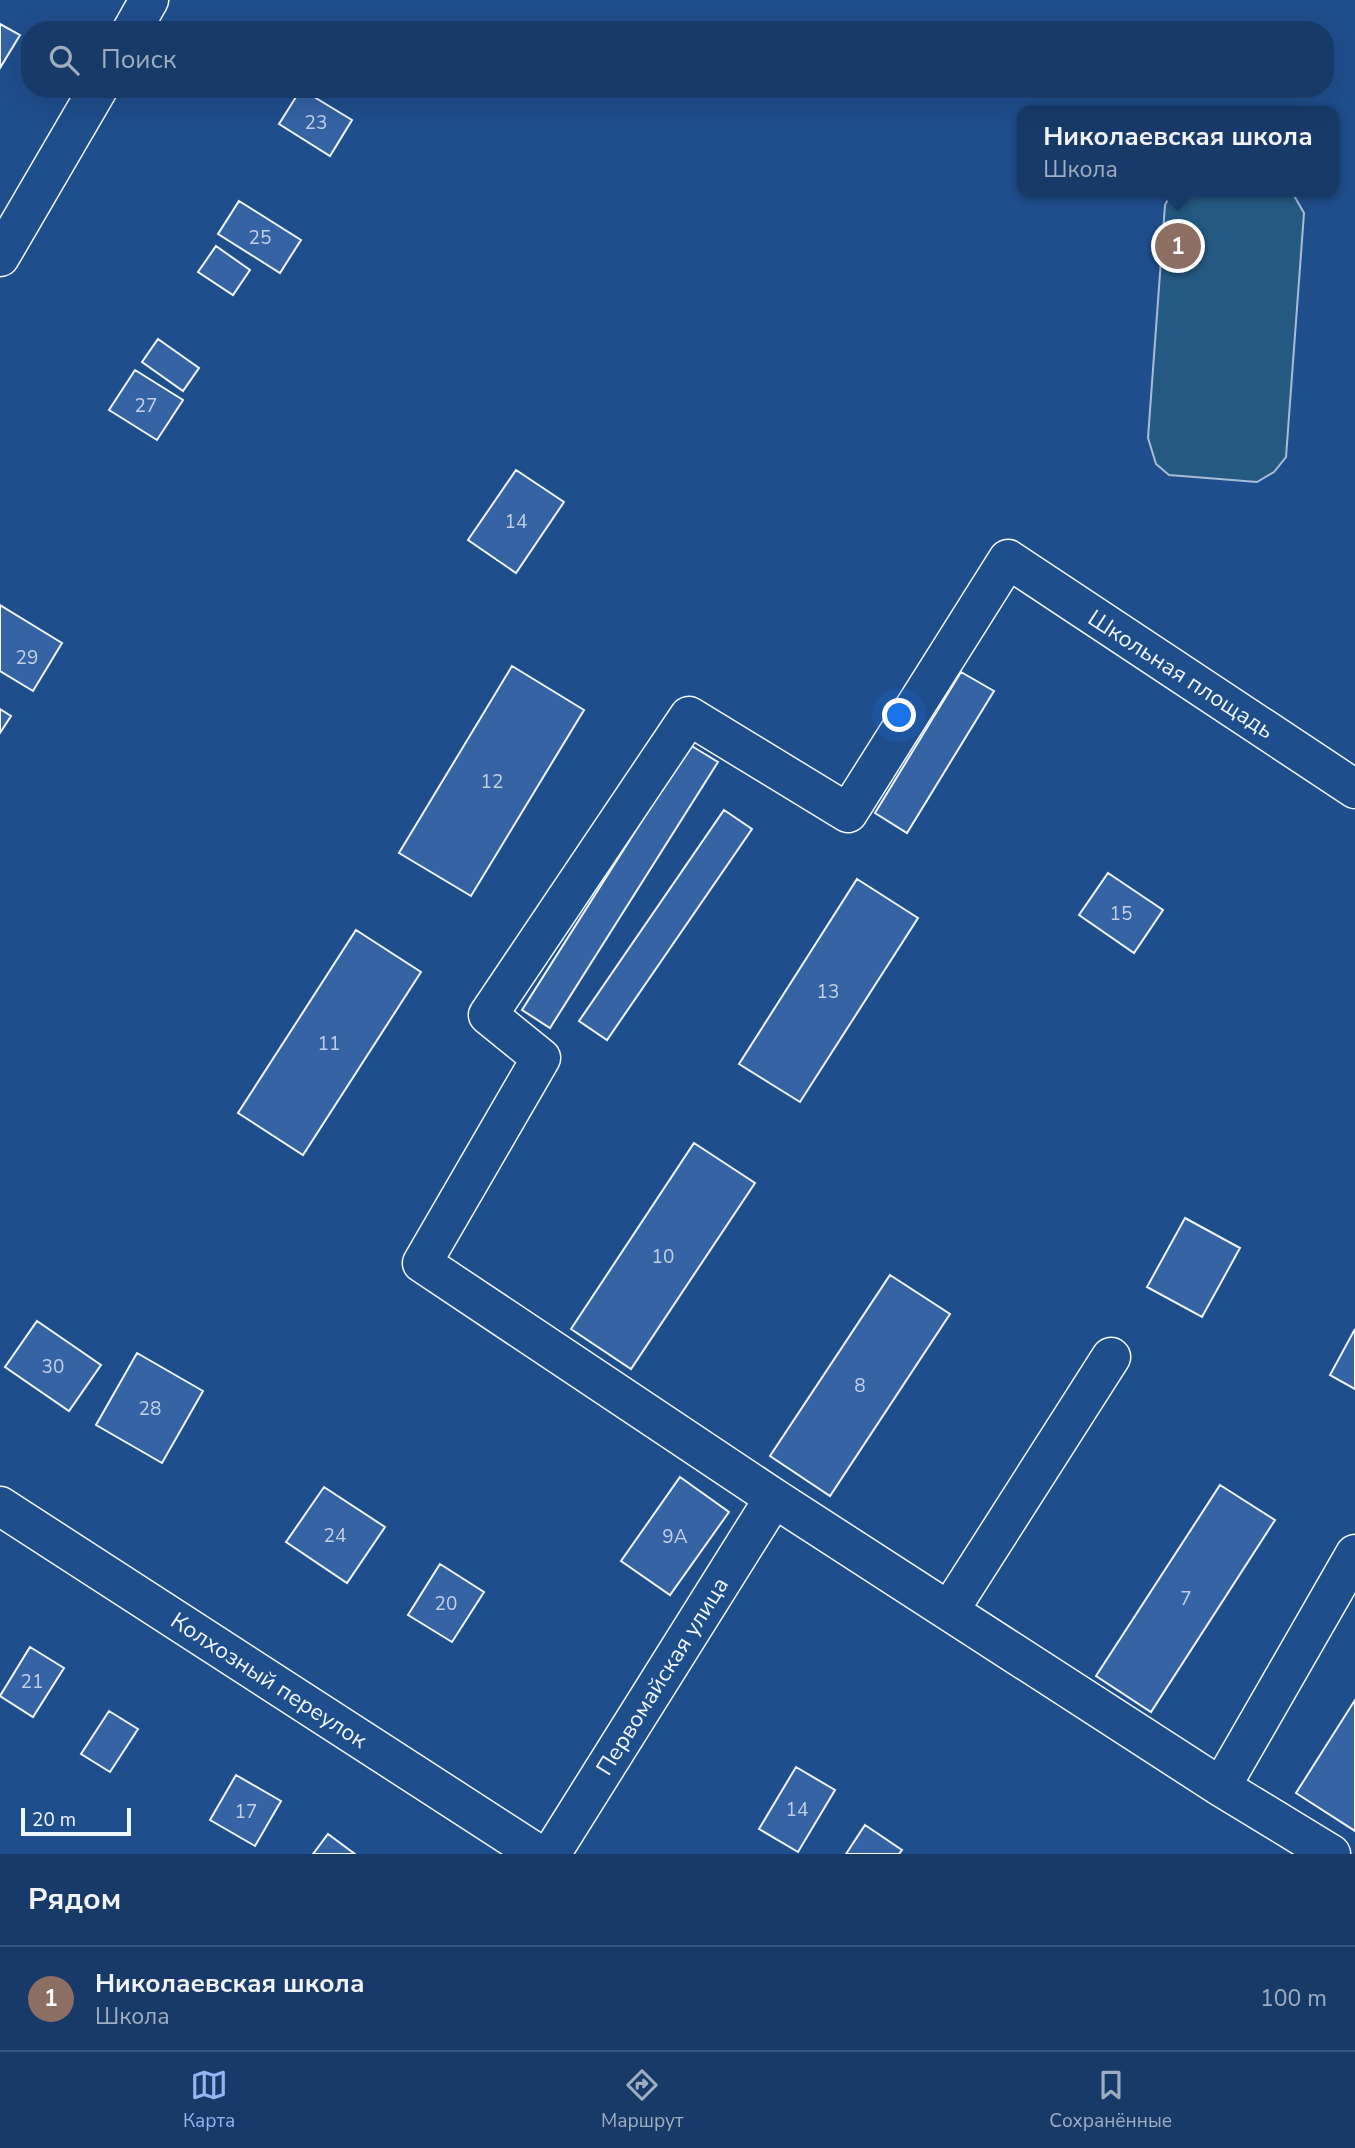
<!DOCTYPE html>
<html lang="ru">
<head>
<meta charset="utf-8">
<style>
  :root { --surface:#173a69; --page:#244571; --text:#f1f3f6; --muted:#9eadc0; --line:#36547d; --accent:#95b2f1 }
  body { margin:0; font-family:"Nunito Sans",sans-serif; background:var(--page); color:var(--text) }
  .scale { position:absolute; left:21px; bottom:18px; width:110px; box-sizing:border-box; padding-left:7px; border:4px solid #f2f6ff; border-top:0; font-size:19px; line-height:24px; white-space:nowrap; color:#f2f6ff; -webkit-text-stroke:5px #1f4e8c; paint-order:stroke }
  .you { position:absolute; left:900px; top:716px; width:24px; height:24px; margin:-18px; border:5px solid #fff; border-radius:50%; background:#1a73e8; box-shadow:0 0 0 10px #1a73e833 }
  .badge { display:grid; place-items:center; width:46px; height:46px; border-radius:50%; background:var(--accent); color:#fff; font-size:23px; font-weight:700 }
  .pin { position:absolute; translate:-50% -50%; border:4px solid #fff; box-shadow:0 2px 7px #0006 }
  .popup { position:absolute; left:1017px; top:106px; width:322px; height:91px; box-sizing:border-box; display:grid; place-content:center; border-radius:14px; background:var(--surface); filter:drop-shadow(0 2px 5px #0005); font-size:23px; white-space:nowrap; color:var(--muted) }
  .popup b { font-size:26px; color:var(--text) }
  .popup::after { content:''; position:absolute; left:50%; top:100%; margin-left:-14px; border:14px solid transparent; border-top-color:var(--surface) }
  .list { margin:0; padding:0; list-style:none }
  h2 { display:flex; justify-content:space-between; align-items:center; height:91px; margin:0; padding:0 28px; font-size:30px }
  h2 small { font-size:23px; font-weight:400; color:var(--muted) }
  .list li { display:grid; grid-template-columns:46px 1fr auto; gap:21px; align-items:center; box-sizing:border-box; height:105px; padding:0 28px; border-top:2px solid var(--line) }
  .list b { display:block; font-size:26px; white-space:nowrap }
  .list p { margin:0; font-size:23px; white-space:nowrap; color:var(--muted) }
  .list em { font-size:23px; font-style:normal; color:var(--muted) }
  .icon { flex:none; width:38px; height:38px; fill:none; stroke:currentColor; stroke-width:2; stroke-linecap:round; stroke-linejoin:round }
  .map { position:relative; flex:none; width:1355px; height:1854px; overflow:hidden }
  .search { position:absolute; background:var(--surface); box-shadow:0 7px 28px #0002; left:21px; right:21px; top:21px; height:77px; display:flex; align-items:center; gap:18px; box-sizing:border-box; padding:0 24px; border-radius:28px; color:var(--muted); font-size:26px }
  .sheet { height:196px; background:var(--surface) }
  nav { display:flex; justify-content:space-around; align-items:center; box-sizing:border-box; height:98px; border-top:2px solid var(--line); background:var(--surface); font-size:19px; color:var(--muted) }
  nav a { display:grid; justify-items:center; gap:4px }
  nav .on { color:var(--accent) }
  .map>svg:first-child { display:block }
</style>
</head>
<body>
<div class="map">
<svg width="1355" height="1854" viewBox="0 0 1355 1854">
  <rect width="100%" height="100%" fill="#1f4e8c"/>
  <path fill="#245a82" stroke="#a8bbd7" stroke-width="2" d="M1172,192H1292L1304,213L1286,457L1274,472L1257,482L1169,475L1156,464L1148,438L1165,205Z"/>
  <path fill="#3563a3" stroke="#f2f6ff" stroke-width="2" d="M0,24L20,35L0,68Z
    M301,89L352,120L330,156L279,124Z
    M239,201L301,240L280,273L218,234Z
    M216,246L250,270L233,295L198,272Z
    M158,339L199,368L183,391L142,362Z
    M135,370L183,400L157,440L109,410Z
    M516,470L564,502L516,573L468,540Z
    M0,605L62,643L33,691L0,671Z
    M512,666L584,710L471,896L399,853Z
    M961,672L994,691L907,833L875,813Z
    M0,709L11,716L0,733Z
    M690,745L718,762L550,1028L522,1010Z
    M724,810L752,829L607,1040L579,1021Z
    M1108,873L1163,910L1134,953L1079,915Z
    M857,879L918,918L800,1102L739,1064Z
    M356,930L421,972L303,1155L238,1113Z
    M694,1143L755,1183L631,1369L571,1329Z
    M1185,1218L1240,1248L1202,1317L1147,1287Z
    M890,1275L950,1314L830,1496L770,1456Z
    M37,1321L101,1365L69,1411L5,1367Z
    M1355,1329V1389L1330,1375Z
    M137,1353L203,1391L162,1463L96,1425Z
    M680,1477L729,1512L670,1595L621,1561Z
    M1220,1485L1275,1520L1151,1712L1096,1676Z
    M324,1487L385,1527L347,1583L286,1542Z
    M440,1564L484,1592L452,1642L408,1615Z
    M30,1647L64,1668L33,1717L0,1696Z
    M1355,1700V1831L1296,1793Z
    M109,1711L138,1729L110,1772L81,1754Z
    M796,1767L835,1790L798,1852L759,1829Z
    M236,1775L281,1801L255,1846L210,1820Z
    M865,1825L902,1850L899,1854H846Z
    M328,1834L355,1854H313Z"/>
  <g fill="none" stroke-linecap="round" stroke-linejoin="round">
    <g stroke="#f2f6ff" stroke-width="41">
      <path id="minor" d="M132,30L149,0
        M0,257L98,89
        M0,1506L538,1854
        M949,1611L1111,1357
        M1221,1787L1355,1554
        M551,1854L774,1498
        M1331,1854L1221,1787L774,1498L422,1263L541,1058L488,1015L689,716L848,813L1008,559L1355,789"/>
    </g>
    <use href="#minor" stroke="#1f4e8c" stroke-width="38"/>
  </g>
  <g text-anchor="middle" stroke-width="5" stroke-linejoin="round" paint-order="stroke">
    <g font-size="19" fill="#c3d1e8">
      <text x="316" y="129">23</text>
      <text x="260" y="244">25</text>
      <text x="146" y="412">27</text>
      <text x="516" y="528">14</text>
      <text x="27" y="664">29</text>
      <text x="492" y="788">12</text>
      <text x="1121" y="920">15</text>
      <text x="828" y="998">13</text>
      <text x="329" y="1050">11</text>
      <text x="663" y="1263">10</text>
      <text x="53" y="1373">30</text>
      <text x="860" y="1392">8</text>
      <text x="150" y="1415">28</text>
      <text x="335" y="1542">24</text>
      <text x="675" y="1543">9А</text>
      <text x="1186" y="1605">7</text>
      <text x="446" y="1610">20</text>
      <text x="32" y="1688">21</text>
      <text x="797" y="1816">14</text>
      <text x="246" y="1818">17</text>
    </g>
    <g font-size="23" fill="#f2f6ff" stroke="#1f4e8c">
      <text transform="translate(1181 674) rotate(33)" y="8">Школьная площадь</text>
      <text transform="translate(662 1676) rotate(-58)" y="8">Первомайская улица</text>
      <text transform="translate(269 1680) rotate(33)" y="8">Колхозный переулок</text>
    </g>
  </g>
</svg>
<div class="scale">20 m</div>
<div class="you"></div>
<div class="pin badge" style="left:1178px;top:246px;background:#8d6e63">1</div>
<div class="popup"><b>Николаевская школа</b>Школа</div>
<div class="search"><svg class="icon" aria-label="search" viewBox="0 0 24 24"><circle cx="10" cy="10" r="6"/><path d="M15 15l6 6"/></svg>Поиск</div>
</div>
<section class="sheet">
<h2>Рядом<small></small></h2>
<ul class="list">
<li><span class="badge" style="background:#8d6e63">1</span><div><b>Николаевская школа</b><p>Школа</p></div><em>100 m</em></li>
</ul>
</section>
<nav>
<a class="on"><svg class="icon" aria-label="map" viewBox="0 0 24 24"><path d="M3 6l6-2 6 2 6-2v14l-6 2-6-2-6 2zM9 4v14M15 6v14"/></svg>Карта</a>
<a><svg class="icon" aria-label="directions" viewBox="0 0 24 24"><path d="M12 3l9 9-9 9-9-9zM9 14v-3h6M13 9l2 2-2 2"/></svg>Маршрут</a>
<a><svg class="icon" aria-label="saved" viewBox="0 0 24 24"><path d="M7 4h10v16l-5-4-5 4z"/></svg>Сохранённые</a>
</nav>
</body>
</html>
